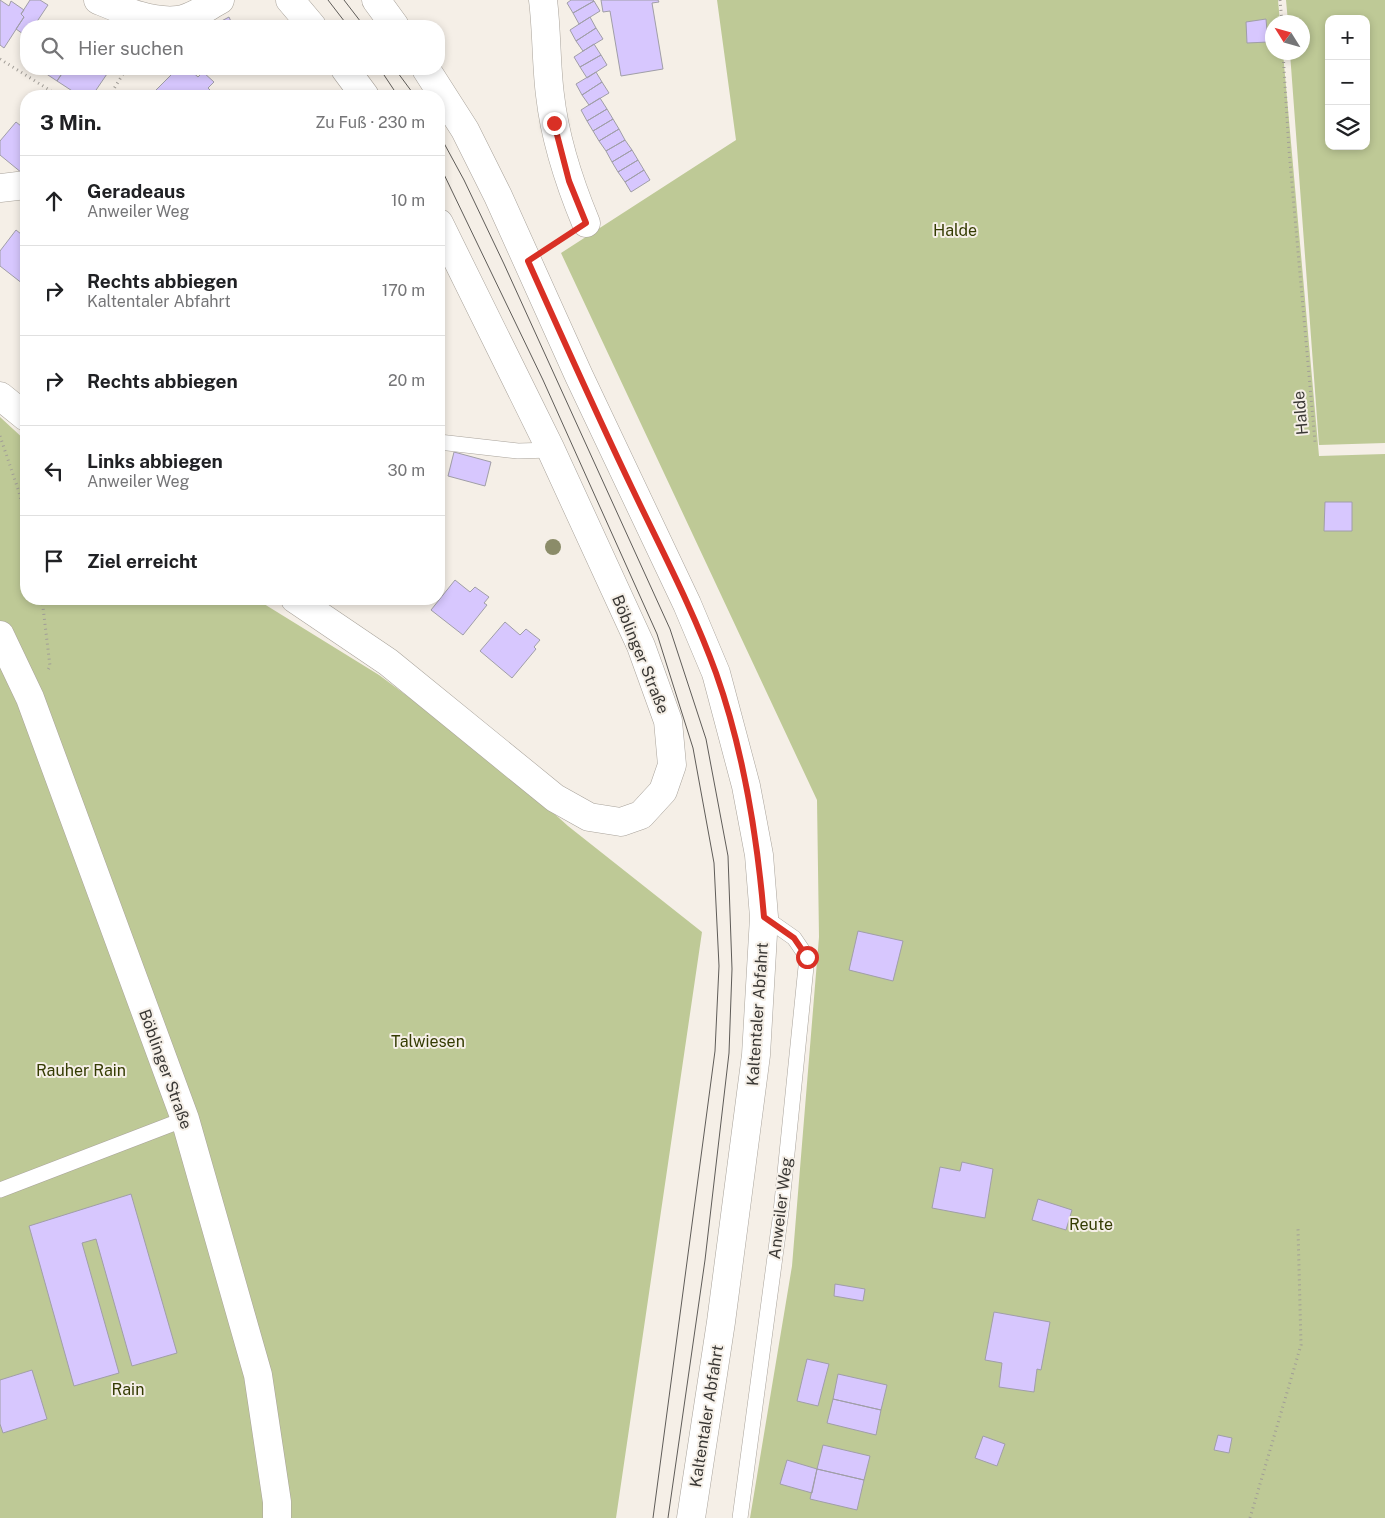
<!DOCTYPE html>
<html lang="de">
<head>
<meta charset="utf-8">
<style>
  :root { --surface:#fff; --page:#f6f6f6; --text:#202124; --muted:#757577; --line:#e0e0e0 }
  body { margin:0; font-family:"Public Sans",sans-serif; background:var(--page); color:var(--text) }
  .controls { position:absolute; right:15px; top:15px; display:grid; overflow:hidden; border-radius:10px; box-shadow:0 2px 8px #0003 }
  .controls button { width:45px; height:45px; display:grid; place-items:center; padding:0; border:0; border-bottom:1px solid var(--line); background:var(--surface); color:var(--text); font:25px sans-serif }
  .compass { position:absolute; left:1265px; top:15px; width:45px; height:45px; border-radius:50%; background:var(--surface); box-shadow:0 2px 8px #0003; rotate:307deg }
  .stop { position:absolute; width:15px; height:15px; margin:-11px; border:4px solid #d93025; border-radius:50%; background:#fff }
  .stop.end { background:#d93025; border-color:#fff; box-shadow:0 1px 5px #0008 }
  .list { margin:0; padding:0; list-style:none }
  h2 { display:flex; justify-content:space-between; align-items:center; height:65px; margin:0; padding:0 20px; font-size:21px }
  h2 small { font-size:16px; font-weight:400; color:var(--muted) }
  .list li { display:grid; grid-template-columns:32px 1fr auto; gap:15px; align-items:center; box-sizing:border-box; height:90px; padding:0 20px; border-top:1px solid var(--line) }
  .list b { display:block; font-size:19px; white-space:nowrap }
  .list p { margin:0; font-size:16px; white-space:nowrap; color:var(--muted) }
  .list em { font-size:16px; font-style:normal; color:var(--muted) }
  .icon { flex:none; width:28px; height:28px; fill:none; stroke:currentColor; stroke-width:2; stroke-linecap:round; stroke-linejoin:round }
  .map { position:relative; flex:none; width:1385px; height:1518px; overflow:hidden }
  .search { position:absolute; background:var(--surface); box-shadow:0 2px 8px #0003; left:20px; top:20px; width:425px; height:55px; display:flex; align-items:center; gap:12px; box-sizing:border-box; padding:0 18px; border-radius:20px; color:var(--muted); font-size:19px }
  .panel { position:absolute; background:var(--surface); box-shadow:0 2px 8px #0003; left:20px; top:90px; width:425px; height:515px; border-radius:20px }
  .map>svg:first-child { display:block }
</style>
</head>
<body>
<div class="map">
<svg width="1385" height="1518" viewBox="0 0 1385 1518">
  <rect width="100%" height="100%" fill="#f5efe7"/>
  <path fill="#bec996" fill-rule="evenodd" d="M717,0H1278L1280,22H1272V52L1283,53L1319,456L1385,454V1518H750L792,1266L819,937L817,800L561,253L736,140Z
    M1286,0H1385V443L1319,445L1290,53L1302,52V22H1288ZM1329,19H1366V146H1329Z
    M0,417L26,441V599H256L379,675L500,765L568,826L702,932L616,1518H0Z"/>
  <path fill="#d7c7fe" stroke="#a09ea7" d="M0,0L9,6L11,1L24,10L21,14L24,17L4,48L0,45Z
    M30,0H40L48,5L34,26H26V36L16,29L24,17L21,14Z
    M571,0H593L594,1L573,13L567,3Z
    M601,0H658L659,2L652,3L663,69L621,76L610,11L603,12Z
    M594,1L600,11L579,24L573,13Z
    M229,17L233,26H212Z
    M590,17L596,28L576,41L570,30Z
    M1266,19L1268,42L1247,43L1246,22Z
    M596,28L603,39L583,51L576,41Z
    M594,44L601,55L580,67L574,57Z
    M601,55L607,65L587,78L580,67Z
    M39,69H65L57,81Z
    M65,69H106L109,71L92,96H80L57,81Z
    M177,69H189L198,77L203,72L214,82L208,88L211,91L206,96H163L156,90Z
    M596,72L602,82L582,95L576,84Z
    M602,82L609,93L589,105L582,95Z
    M600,98L607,109L587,121L581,110Z
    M607,109L613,119L593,131L587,121Z
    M613,119L619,129L599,141L593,131Z
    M16,122L26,130V168L22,173L0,155V141Z
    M619,129L625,140L606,151L599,141Z
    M625,140L632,150L612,162L606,151Z
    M632,150L638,160L618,172L612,162Z
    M638,160L644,170L625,182L618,172Z
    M644,170L650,180L631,192L625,182Z
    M16,230L26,238V280L23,284L0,266V251Z
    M454,452L491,462L485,486L448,476Z
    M1325,502H1352V531H1324Z
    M455,580L470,592L475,587L489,597L484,603L487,605L463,635L431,610Z
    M505,622L520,635L526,629L540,640L534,647L536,649L512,678L480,651Z
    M858,931L903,941L893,981L849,970Z
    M962,1162L993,1169L985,1218L932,1208L940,1167L960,1171Z
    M131,1194L177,1353L132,1366L96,1239L82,1243L119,1373L74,1386L29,1226Z
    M1038,1199L1072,1210L1066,1230L1032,1220Z
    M835,1284L865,1289L863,1301L834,1296Z
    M994,1312L1050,1322L1041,1370L1037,1369L1034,1392L999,1387L1002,1363L985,1360Z
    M807,1359L829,1364L818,1406L797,1401Z
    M32,1370L47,1419L3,1433L0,1424V1380Z
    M838,1374L887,1385L881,1410L833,1399Z
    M833,1399L881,1410L876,1435L827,1423Z
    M1218,1435L1232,1438L1229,1453L1214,1450Z
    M983,1436L1005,1444L997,1466L975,1458Z
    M823,1445L870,1456L864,1480L817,1469Z
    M787,1460L817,1469L812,1493L780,1484Z
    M817,1469L864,1480L857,1510L810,1499Z"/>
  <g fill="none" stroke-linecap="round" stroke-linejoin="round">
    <g stroke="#a9a39b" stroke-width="16">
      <path id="service" d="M439,442L518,451L551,450
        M0,1190L185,1119
        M740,1518L781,1212L807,957L794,938L764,917"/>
    </g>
    <g stroke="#a9a39b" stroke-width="29">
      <path id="minor" d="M98,0C122,10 151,23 178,20C193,18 207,7 220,0
        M543,0C547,32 546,64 550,95C555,140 569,182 586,223
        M0,188L26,185"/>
    </g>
    <g stroke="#a9a39b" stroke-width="29">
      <path id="secondary" d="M290,0L312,26
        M376,0L395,26
        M345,69L365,96
        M426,69L465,130L498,196L579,376L687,604L716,673L746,786L759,855L764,917L756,1055L721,1322L691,1518
        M0,396L26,417
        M295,599L388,662L555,798L589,817L621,822L641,815L663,791L672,765L668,721L641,646L551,450L439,223
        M0,635L30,698L185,1119L258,1375L277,1502V1518"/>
    </g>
    <path stroke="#a19d97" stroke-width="3" stroke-dasharray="1 4" stroke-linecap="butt" d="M1280,0L1282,22
      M1283,52L1289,150L1315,442
      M0,59L59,96
      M112,92L126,69
      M109,96L112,92L118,96
      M550,248L564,239
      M0,436L19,492L26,522
      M42,599L50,666L48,670
      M1250,1518L1301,1345L1298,1229"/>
    <use href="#service" stroke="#fff" stroke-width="15"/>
    <use href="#minor" stroke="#fff" stroke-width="28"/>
    <use href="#secondary" stroke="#fff" stroke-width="28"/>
    <path stroke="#5f5c58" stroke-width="1" d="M328,0L348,26
      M344,0L364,26
      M380,69L398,96
      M395,69L415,96
      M439,134L464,180L504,264L670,629L706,739L728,856L732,969L729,1053L705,1260L668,1518
      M439,164L543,380L657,634L693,748L714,863L719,966L715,1051L653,1518"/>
  </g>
  <circle fill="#8b8c69" cx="553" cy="547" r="8"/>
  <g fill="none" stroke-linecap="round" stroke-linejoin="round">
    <path stroke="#d93025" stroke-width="6" d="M554,123L569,181L586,223L528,261C562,337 596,413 632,488C661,549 693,609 716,673C744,752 757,835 764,917L794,938L807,957"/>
  </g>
  <g text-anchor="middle" stroke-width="4" stroke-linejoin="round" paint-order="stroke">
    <g font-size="16" fill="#343b02" stroke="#f5efe7">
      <text x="955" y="236">Halde</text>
      <text x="428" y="1047">Talwiesen</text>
      <text x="81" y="1076">Rauher Rain</text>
      <text x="1091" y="1230">Reute</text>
      <text x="128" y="1395">Rain</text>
    </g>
    <g font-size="16" fill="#3a3835" stroke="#f5efe7">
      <text transform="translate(1300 413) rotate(-95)" y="6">Halde</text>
      <text transform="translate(641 654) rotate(68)" y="6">Böblinger Straße</text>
      <text transform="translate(757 1014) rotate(-86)" y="6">Kaltentaler Abfahrt</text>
      <text transform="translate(166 1069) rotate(70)" y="6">Böblinger Straße</text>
      <text transform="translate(780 1208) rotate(-83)" y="6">Anweiler Weg</text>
      <text transform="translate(706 1416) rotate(-81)" y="6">Kaltentaler Abfahrt</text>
    </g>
  </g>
</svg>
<div class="controls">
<button>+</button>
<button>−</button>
<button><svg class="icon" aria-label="layers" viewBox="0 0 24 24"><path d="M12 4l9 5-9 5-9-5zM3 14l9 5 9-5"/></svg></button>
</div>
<svg class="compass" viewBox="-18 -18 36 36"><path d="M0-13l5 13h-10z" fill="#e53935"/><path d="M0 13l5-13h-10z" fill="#757577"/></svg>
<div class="stop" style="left:807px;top:957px"></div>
<div class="stop end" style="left:554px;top:123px"></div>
<div class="search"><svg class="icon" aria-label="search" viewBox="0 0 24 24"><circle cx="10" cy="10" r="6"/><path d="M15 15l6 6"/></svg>Hier suchen</div>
<section class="panel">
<h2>3 Min.<small>Zu Fuß · 230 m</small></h2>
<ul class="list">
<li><svg class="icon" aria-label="ahead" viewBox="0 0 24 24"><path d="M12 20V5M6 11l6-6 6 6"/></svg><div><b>Geradeaus</b><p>Anweiler Weg</p></div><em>10 m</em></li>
<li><svg class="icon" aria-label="right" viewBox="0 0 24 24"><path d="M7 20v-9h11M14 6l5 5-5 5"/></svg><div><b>Rechts abbiegen</b><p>Kaltentaler Abfahrt</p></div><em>170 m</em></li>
<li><svg class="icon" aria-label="right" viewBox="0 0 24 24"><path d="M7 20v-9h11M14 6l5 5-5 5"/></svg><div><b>Rechts abbiegen</b></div><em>20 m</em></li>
<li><svg class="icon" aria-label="left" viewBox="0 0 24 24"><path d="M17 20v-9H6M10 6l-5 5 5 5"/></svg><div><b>Links abbiegen</b><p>Anweiler Weg</p></div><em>30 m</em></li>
<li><svg class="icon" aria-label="arrive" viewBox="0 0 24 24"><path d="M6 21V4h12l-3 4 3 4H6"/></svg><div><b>Ziel erreicht</b></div></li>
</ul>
</section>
</div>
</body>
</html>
